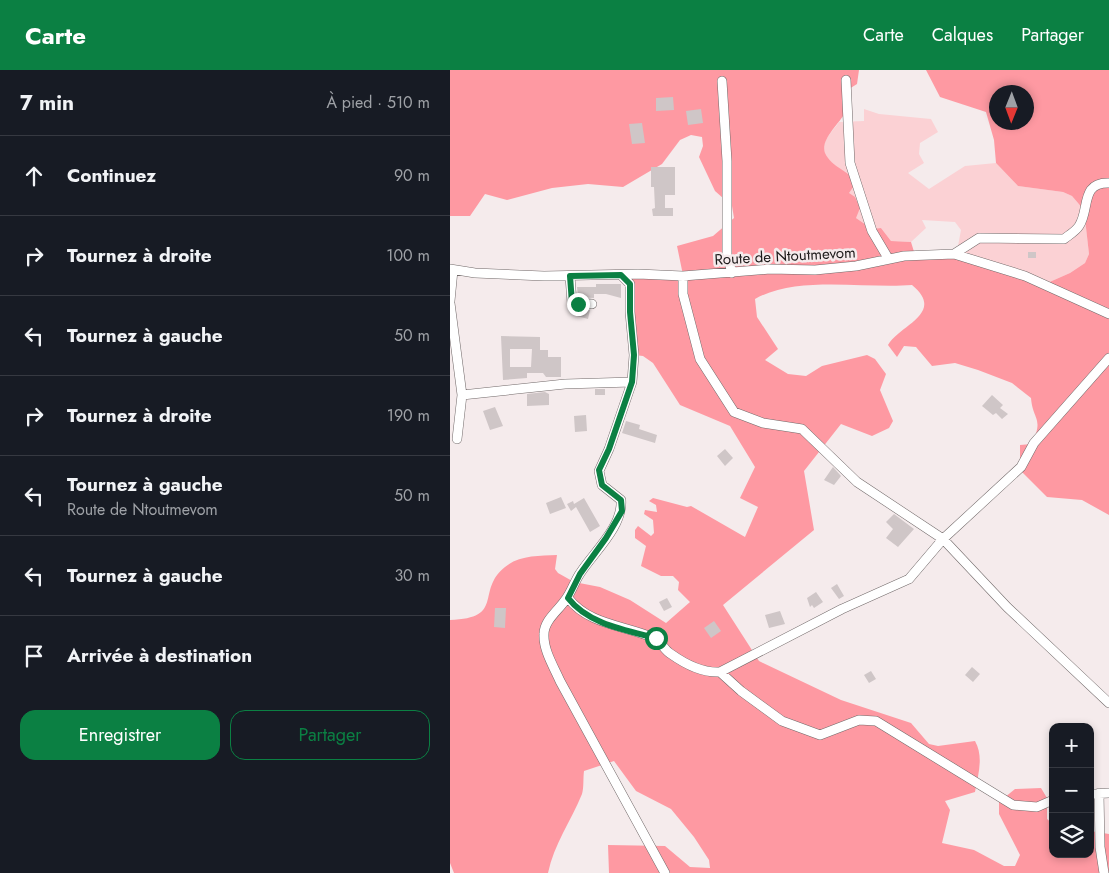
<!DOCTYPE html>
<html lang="fr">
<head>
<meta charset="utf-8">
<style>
  :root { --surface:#171b24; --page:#20242c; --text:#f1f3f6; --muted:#9ea1a6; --line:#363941; --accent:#0b8043 }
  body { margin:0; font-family:Jost,sans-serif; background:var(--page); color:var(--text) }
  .controls { position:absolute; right:15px; bottom:15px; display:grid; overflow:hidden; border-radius:10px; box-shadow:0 2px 8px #0003 }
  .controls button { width:45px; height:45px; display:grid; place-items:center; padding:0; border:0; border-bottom:1px solid var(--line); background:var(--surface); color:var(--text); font:25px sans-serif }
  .compass { position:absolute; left:539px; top:15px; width:45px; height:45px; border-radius:50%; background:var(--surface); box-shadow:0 2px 8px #0003; rotate:181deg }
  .stop { position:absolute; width:15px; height:15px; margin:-11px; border:4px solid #0b8043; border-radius:50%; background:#fff }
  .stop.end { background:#0b8043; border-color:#fff; box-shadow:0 1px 5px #0008 }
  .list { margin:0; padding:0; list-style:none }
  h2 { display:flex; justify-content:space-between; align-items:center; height:65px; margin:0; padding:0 20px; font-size:21px }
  h2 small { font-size:16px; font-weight:400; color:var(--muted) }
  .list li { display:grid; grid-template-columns:32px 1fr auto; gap:15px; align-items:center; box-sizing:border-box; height:80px; padding:0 20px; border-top:1px solid var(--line) }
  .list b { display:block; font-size:19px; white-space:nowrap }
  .list p { margin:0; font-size:16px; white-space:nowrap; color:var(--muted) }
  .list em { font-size:16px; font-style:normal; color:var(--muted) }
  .actions { display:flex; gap:10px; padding:15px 20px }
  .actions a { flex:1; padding:11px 0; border:1px solid var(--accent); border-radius:15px; text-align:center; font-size:18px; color:var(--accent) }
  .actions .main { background:var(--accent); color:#fff }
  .icon { flex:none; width:28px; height:28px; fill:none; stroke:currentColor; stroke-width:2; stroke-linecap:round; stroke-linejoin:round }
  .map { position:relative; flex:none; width:659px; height:803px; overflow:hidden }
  header { display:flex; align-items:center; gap:30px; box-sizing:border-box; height:70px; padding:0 25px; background:var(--accent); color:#fff }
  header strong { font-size:24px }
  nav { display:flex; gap:28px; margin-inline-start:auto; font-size:18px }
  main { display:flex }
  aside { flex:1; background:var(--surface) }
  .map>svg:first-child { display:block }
</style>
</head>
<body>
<header>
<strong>Carte</strong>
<nav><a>Carte</a><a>Calques</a><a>Partager</a></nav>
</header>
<main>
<aside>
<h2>7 min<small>À pied · 510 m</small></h2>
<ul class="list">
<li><svg class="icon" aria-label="ahead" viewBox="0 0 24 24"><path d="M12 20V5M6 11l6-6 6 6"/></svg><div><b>Continuez</b></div><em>90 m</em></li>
<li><svg class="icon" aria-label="right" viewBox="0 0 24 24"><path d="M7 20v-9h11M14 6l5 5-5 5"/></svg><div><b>Tournez à droite</b></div><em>100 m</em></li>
<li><svg class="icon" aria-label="left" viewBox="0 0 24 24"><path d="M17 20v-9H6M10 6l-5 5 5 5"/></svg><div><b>Tournez à gauche</b></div><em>50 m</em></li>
<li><svg class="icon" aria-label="right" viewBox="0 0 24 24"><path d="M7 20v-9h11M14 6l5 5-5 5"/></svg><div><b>Tournez à droite</b></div><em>190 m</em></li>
<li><svg class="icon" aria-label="left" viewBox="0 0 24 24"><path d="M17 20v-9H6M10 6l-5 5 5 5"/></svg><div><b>Tournez à gauche</b><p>Route de Ntoutmevom</p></div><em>50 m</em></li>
<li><svg class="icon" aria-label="left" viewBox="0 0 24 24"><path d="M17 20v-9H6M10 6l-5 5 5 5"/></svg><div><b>Tournez à gauche</b></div><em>30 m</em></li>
<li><svg class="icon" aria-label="arrive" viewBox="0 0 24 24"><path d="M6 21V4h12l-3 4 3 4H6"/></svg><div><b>Arrivée à destination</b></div></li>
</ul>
<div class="actions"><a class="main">Enregistrer</a><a>Partager</a></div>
</aside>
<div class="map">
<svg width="659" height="803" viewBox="0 0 659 803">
  <rect width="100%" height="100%" fill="#f5ebec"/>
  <path fill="#fbd1d4" d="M414,39L429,44L481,49L488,62L470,73L469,84L474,93L458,103L479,119L515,96L546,93L568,116L613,122L622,126L634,140L639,184L635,193L620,203L595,214L504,184L508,176L511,160L505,152L472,150L476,158L461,172L441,171L431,158L422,159L406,148L399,123L403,107C392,100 368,88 375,72C378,65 385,58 389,52L414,51Z"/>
  <path fill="#fe99a2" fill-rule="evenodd" d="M0,0H409L407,14L399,19C398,27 398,36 395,43C389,54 370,70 375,83C382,98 399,100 406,113L399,123L405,127L410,138L406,148L422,159L431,158L441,171L461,172L465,185L504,184L595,214L620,203L635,193L639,184L634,140L622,126L613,122L568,116L546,93L544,70L536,42L490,27L476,0H659V445L632,430L597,427L570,400V375L582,374C594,347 583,351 581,328L562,313L528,300L505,293L482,296L466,277L454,276L447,287L438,275C450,255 496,243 462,215C415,219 347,205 305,229L307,247L328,279L315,290L338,304L356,306L372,296L417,285L425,289L436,304L430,320L443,351L439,358L422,366L391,354L354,401L364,460L273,535L309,591L391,630L461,653L479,674L488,676L525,671C534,687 528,705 525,722L495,731L500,740L492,773L524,780L554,796H565L570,785L549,744V732L565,719L591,718L597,728V749L603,754V784H640V761L659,764V803H159L158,775L215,776L240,797L260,798L259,790L244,767L221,739L186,721L164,691L134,701C133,708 134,718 132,724C121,751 104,774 98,803H4L0,793V550C56,548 25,521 55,497C69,485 89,486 107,485L105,499L108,503L124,512L150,517L180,530L216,553L240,532L228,520L229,512L223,506H211L191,496L196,476L185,468V460L188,456L201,466L204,463L203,450L194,444L195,440L207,442L206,435L199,431L203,428L237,437L241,436L295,467L308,437L290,428L305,397L280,356L230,335L203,293L193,286L184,285L180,214L171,205H233L227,176L263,166L284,148L282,136L265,121L249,87L253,76L252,67L241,65L230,70L212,94L173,117L138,114L102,118L57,130L35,124L20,146H0ZM546,22H576V52H546Z"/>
  <path fill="#cfc6c7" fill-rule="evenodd" d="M223,27L224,40L206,41V28Z
    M251,39L253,53L238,55L236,41Z
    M192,53L195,73L182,74L179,54Z
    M201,97H225V125H215V138H223V146H203L202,139L205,138L204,117H201Z
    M578,182H586V188H578Z
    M146,214H171V228L156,224H144V228L128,227L127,217H146Z
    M129,240H140L138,249L127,246Z
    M51,266L90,267V280H98V287H111V307H96L93,303H77V308L53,310ZM60,279H82L81,297H60Z
    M145,319H155V325H145Z
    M95,322L99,324V335L77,336V324Z
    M542,325L553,335L550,338L558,344L552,349L546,343L543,345L532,336Z
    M45,337L53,356L40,360L33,341Z
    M136,345L137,361L125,362L124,346Z
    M176,351L190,355L189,359L207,365L205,373L172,363Z
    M275,379L283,388L275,396L267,386Z
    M383,397L391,406L384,415L374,410Z
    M111,427L116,438L100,444L96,433Z
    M134,428L150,456L140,462L126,437L121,441L117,434L123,431L124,434Z
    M444,444L464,459L448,477L436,468L443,459L436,452Z
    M387,514L394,526L389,529L381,518Z
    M366,522L373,532L364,538L362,535L360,537L357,528Z
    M217,528L222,537L214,541L209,532Z
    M45,538H56L55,558L44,557Z
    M330,541L335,554L319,558L315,545Z
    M264,551L271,561L261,568L254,558Z
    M522,597L530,604L523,612L515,605Z
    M421,601L426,609L419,613L414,605Z"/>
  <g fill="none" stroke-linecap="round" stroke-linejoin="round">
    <g stroke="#716969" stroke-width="10">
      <path id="minor" d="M396,10L400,93L422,161L438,188
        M272,11L277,91V185L282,203
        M504,184L529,168L614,169C619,165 626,161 629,156C640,140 630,112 659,113
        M0,199L25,203L94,206L188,204L233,206L320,199L365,200L406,196L454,186L504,184L575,206L659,244
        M171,205L180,214V242L184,285L182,312L159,379L149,401L152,415L171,430C173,456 145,481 131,502C125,510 122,521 116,529C109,540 94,550 94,564C93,580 104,597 110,611L215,803
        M120,206L122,233L142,234
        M233,206V224L250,289L284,342L313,353L352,359L407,412L493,469L557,537L659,633
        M0,231L3,200
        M0,233L12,325L7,369
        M12,325L115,314L182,312
        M118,528C139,555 174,555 204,568C211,571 214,580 221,584C235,594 253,603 270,602L392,539L459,509L493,469L571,397L584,373L659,288
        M270,602L291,621L332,651L370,665L409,650L426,651L563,735L587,737L603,730
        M649,723L650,777L654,803
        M640,724L659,723"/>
    </g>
    <use href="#minor" stroke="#fff" stroke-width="9"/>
  </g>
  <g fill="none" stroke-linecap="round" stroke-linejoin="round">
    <path stroke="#0b8043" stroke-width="6" d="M128,234L122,233L120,206L171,205L180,214V242L184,285L182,312L159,379L149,400L152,415L171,430L172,441L156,468L130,504L118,528C138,554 175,560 206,568"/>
  </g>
  <g text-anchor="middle" stroke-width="5" stroke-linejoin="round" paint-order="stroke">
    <g font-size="15" fill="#1b1818" stroke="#f5ebec">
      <text transform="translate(335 186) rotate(-3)" y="5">Route de Ntoutmevom</text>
    </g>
  </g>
</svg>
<div class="controls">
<button>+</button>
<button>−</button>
<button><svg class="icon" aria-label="layers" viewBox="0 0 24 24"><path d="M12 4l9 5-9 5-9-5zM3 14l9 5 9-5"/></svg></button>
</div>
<svg class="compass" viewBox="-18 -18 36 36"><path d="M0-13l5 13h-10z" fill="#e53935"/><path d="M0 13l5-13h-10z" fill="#9ea1a6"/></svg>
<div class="stop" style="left:206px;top:568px"></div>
<div class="stop end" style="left:128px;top:234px"></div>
</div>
</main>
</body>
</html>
